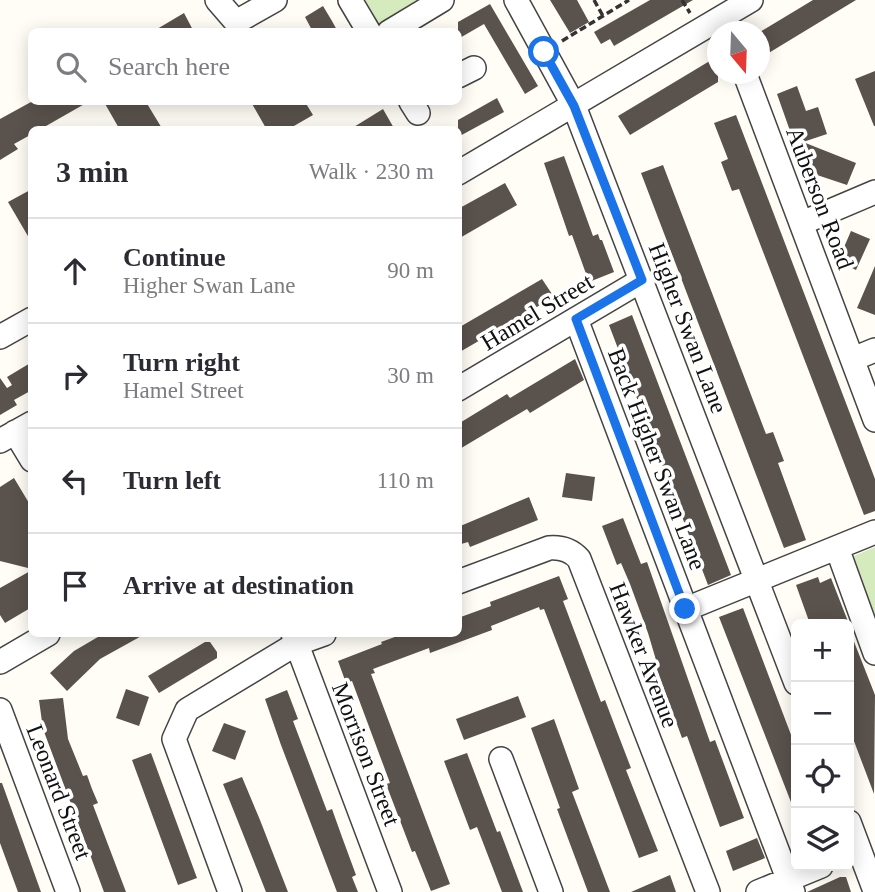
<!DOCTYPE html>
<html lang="en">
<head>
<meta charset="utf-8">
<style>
  :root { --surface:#fff; --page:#f7f7f7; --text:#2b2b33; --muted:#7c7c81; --line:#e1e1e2 }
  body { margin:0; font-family:Georgia,serif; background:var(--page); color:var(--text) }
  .controls { position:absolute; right:21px; bottom:21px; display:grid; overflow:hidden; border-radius:10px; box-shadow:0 4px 18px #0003 }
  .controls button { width:63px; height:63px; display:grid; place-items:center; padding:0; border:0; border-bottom:2px solid var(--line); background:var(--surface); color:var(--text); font:35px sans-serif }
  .compass { position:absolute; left:707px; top:21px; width:63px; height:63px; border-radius:50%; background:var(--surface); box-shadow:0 4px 18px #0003; rotate:161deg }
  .stop { position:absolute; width:21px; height:21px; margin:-16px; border:5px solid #1a73e8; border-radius:50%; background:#fff }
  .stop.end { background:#1a73e8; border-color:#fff; box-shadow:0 2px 7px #0008 }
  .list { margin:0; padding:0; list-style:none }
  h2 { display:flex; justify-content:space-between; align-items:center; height:91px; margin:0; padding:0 28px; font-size:30px }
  h2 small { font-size:23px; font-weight:400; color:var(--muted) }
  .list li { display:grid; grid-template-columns:46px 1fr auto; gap:21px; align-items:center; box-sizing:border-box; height:105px; padding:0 28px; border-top:2px solid var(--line) }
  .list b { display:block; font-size:26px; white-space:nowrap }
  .list p { margin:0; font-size:23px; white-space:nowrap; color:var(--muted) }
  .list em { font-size:23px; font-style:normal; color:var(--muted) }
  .icon { flex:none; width:38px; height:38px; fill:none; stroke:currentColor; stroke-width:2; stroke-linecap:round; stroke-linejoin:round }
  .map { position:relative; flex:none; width:875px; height:892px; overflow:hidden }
  .search { position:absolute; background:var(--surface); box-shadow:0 4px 18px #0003; left:28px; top:28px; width:434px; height:77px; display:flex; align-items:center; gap:18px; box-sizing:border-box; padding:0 24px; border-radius:10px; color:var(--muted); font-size:26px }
  .panel { position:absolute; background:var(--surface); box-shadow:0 4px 18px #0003; left:28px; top:126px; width:434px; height:511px; border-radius:10px }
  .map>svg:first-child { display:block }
</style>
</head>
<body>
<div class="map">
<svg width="875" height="892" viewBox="0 0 875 892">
  <rect width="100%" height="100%" fill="#fffdf5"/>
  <path fill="#d5ebbd" d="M350,0H428L439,2L369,32Z
    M875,547V635L847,559Z"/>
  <path fill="#5a524d" d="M550,0H577L589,22L570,33Z
    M650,0H693L614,46L610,39L601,44L594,32Z
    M813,0H856L767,54L760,41V32Z
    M490,4L538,86L525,94L484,24L458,39V22Z
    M323,6L332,21L338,32H313L305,17Z
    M184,13L194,32H152Z
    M718,56V82L630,135L618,116Z
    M875,71V126H874L855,79Z
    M797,86L806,111L818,107L827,134L803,142L856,163L847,185L799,169L801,162L777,94Z
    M497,98L504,112L458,137V120Z
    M31,102H88L39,130H32V134L14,144L18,149L0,160V119Z
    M104,102H146L163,130H120Z
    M251,102H305L313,115L287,130H267Z
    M383,109L395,130H349Z
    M736,115L875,479V511L864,515L739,189L732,191L721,162L728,159L714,123Z
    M564,156L593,236L598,234L600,240H602L614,272L589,282L572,235L569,236L544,163Z
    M663,165L766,434L773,432L784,461L778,463L806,540L784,548L641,173Z
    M505,183L517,205L458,239V209Z
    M32,189V243L8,202Z
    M851,231L870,239L856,270L838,261Z
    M875,266V315L857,308Z
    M542,279L554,297L458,353V328Z
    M632,315L731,575L708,585L609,325Z
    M575,359L584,380L530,413L527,409L458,450V424L507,394L510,398Z
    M32,362V390L14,400L17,405L0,415V378L7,388L12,385L7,377Z
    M566,473L595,477L592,501L562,497Z
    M14,478L32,508V569L0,561V487Z
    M529,497L538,520L470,547L468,542L458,545V527Z
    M623,518L641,564L647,562L710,742L715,740L744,818L720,827L687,736L682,738L654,661L656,660L648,633L630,584L621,563L617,565L602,526Z
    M32,570V607L5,623L0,615V588Z
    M559,576L568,599L563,601L601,702L605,700L616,729L631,768L626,770L658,851L639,858L544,609L540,610L539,607L491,626L492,630L430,653L429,648L373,669L375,673L371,674L450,884L431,891L415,851L412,852L386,784L390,783L352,681L346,683L338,661L382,644L381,642L403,634H458V618L491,606L490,602Z
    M818,577L820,583L831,578L849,624H810L796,585Z
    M743,608L796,748V815L719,617Z
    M849,629L875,695L874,794L849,728Z
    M103,634H145L100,659L67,691L50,673L74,651Z
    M205,642H210L217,652V658L159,693L148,676Z
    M126,689L149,697L139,726L116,718Z
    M287,690L298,719L293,721L327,811L332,809L342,837L356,875L352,877L358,892H337L281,745L265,699Z
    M518,696L526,717L464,740L456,719Z
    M63,698L68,739L83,776L87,775L92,789L98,803L93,805L126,892H104L43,729L39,700Z
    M554,719L579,789L572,792L610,892H588L557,809L560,808L531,728Z
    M224,723L246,731L235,760L212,751Z
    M151,753L197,878L178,885L132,760Z
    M467,753L497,832L500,831L523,892H502L477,827L470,830L444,761Z
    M242,777L260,820L288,892H266L235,814L223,784Z
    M0,783H2L41,892H18L0,843Z
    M757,838L765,858L733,871L726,851Z
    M670,875L676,892H631Z
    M840,877H846L851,892H807Z"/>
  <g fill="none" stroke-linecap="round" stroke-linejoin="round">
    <g stroke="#444" stroke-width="26">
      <path id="minor" d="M217,0L236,22L275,0
        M350,0L369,32
        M516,0L574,106L796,683
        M389,32L442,0
        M745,74L875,420
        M458,76L474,68
        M411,102L418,113
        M458,173L751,0
        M802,223L875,192
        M576,319L793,892
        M0,337L32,319
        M853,359L875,350
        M458,389L642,280
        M15,432L32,460
        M0,441L32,423
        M837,548L875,653
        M458,582L549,548C561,547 571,550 579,559L708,892
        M686,609L875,532
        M293,634L390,892
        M0,662L48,634
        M0,710L68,892
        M501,759L551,892
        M849,822L875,891
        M230,892L174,739L187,710L296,644L324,634
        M758,892L821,866"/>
    </g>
    <path stroke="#333" stroke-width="3.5" stroke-dasharray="7 3.5" stroke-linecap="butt" d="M594,0L603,16
      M682,0L690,13
      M562,41L629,0"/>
    <use href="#minor" stroke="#fff" stroke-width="23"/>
  </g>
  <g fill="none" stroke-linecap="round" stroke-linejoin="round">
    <path stroke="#1a73e8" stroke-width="9" d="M544,52L574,106L642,280L576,319L685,609"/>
  </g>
  <g text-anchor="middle" stroke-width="7" stroke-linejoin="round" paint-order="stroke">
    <g font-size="24" fill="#111" stroke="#fff">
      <text transform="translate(820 198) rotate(69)" y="8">Auberson Road</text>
      <text transform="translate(537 312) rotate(-31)" y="8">Hamel Street</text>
      <text transform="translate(688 328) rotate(69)" y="8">Higher Swan Lane</text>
      <text transform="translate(657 459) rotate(69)" y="8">Back Higher Swan Lane</text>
      <text transform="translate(644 655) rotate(69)" y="8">Hawker Avenue</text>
      <text transform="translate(366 754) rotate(69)" y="8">Morrison Street</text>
      <text transform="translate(59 792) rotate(69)" y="8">Leonard Street</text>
    </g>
  </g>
</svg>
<div class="controls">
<button>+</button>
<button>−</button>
<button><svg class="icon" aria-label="locate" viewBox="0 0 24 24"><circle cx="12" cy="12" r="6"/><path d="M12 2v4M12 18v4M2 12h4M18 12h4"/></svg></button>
<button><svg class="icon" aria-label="layers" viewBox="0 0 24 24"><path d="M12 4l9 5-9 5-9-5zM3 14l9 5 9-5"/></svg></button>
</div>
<svg class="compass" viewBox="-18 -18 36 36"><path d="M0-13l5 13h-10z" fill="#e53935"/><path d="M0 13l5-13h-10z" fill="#7c7c81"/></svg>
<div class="stop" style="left:544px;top:52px"></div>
<div class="stop end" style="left:685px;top:609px"></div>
<div class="search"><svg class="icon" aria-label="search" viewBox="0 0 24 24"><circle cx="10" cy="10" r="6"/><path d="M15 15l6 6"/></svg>Search here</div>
<section class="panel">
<h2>3 min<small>Walk · 230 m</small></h2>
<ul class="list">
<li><svg class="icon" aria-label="ahead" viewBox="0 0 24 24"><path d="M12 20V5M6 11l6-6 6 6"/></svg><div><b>Continue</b><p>Higher Swan Lane</p></div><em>90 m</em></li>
<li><svg class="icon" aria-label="right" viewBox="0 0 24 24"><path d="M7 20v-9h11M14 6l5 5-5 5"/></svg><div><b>Turn right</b><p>Hamel Street</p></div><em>30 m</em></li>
<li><svg class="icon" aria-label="left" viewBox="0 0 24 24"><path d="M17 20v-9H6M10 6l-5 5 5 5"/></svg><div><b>Turn left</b></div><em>110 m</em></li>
<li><svg class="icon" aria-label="arrive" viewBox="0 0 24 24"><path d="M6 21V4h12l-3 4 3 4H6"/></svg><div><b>Arrive at destination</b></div></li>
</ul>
</section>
</div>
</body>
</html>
